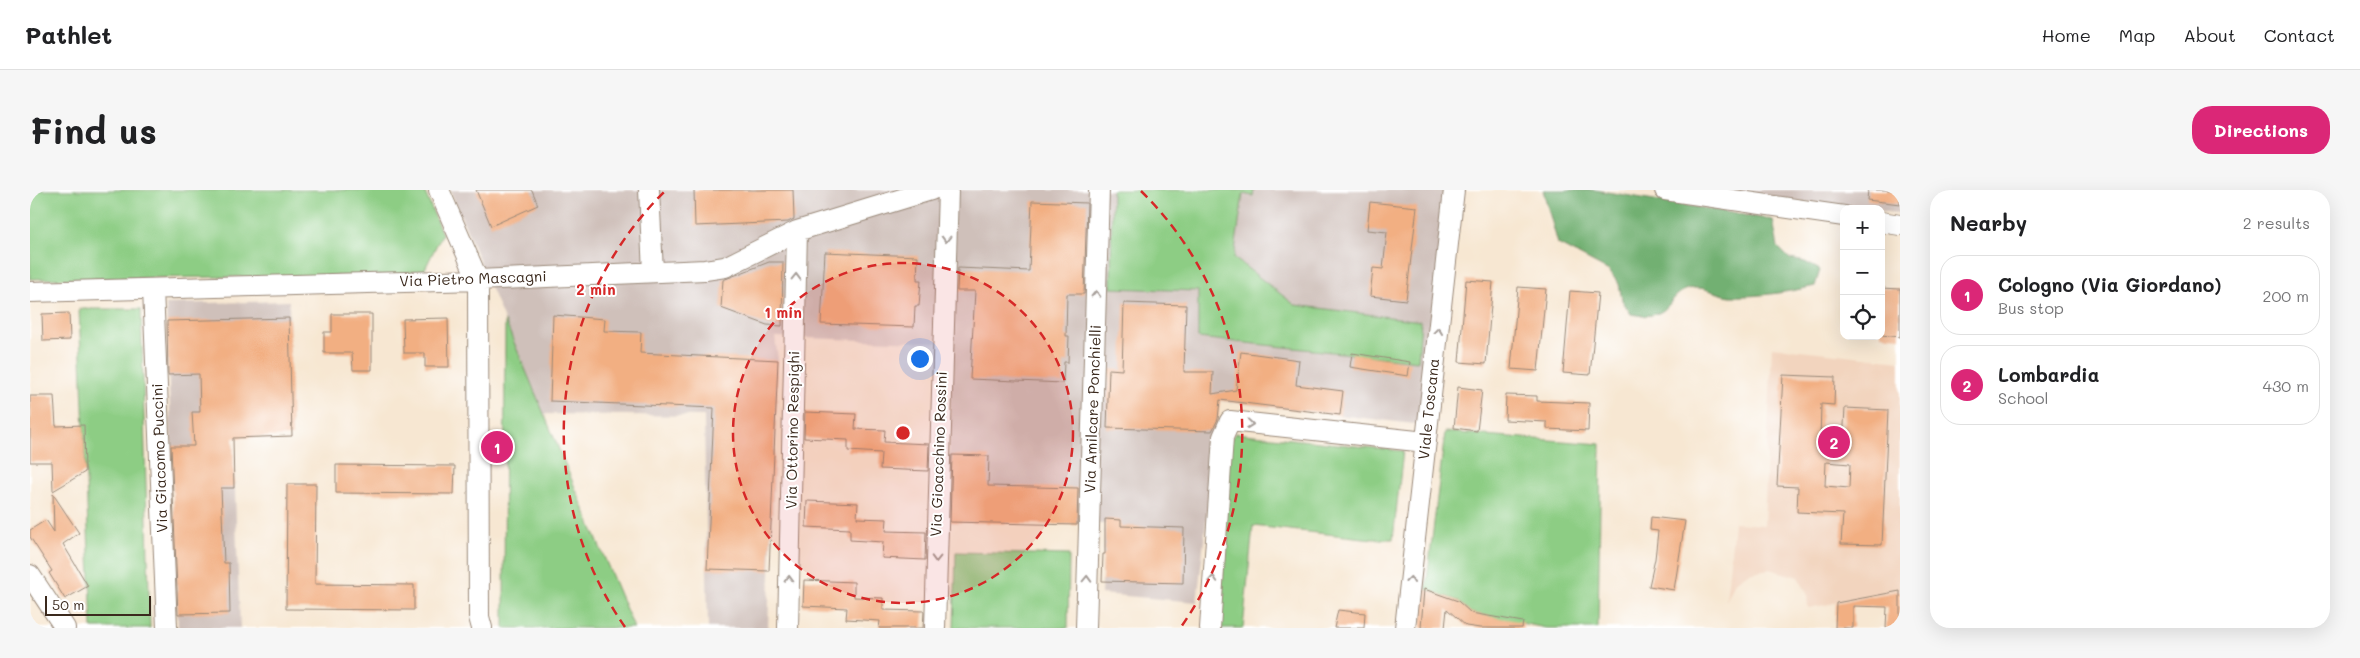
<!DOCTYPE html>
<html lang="en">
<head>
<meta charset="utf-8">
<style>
  :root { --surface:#fff; --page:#f6f6f6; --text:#202124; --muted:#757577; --line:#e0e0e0; --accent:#db2777 }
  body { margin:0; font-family:Mali,sans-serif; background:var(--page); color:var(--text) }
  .controls { position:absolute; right:15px; top:15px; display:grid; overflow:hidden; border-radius:10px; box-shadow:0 5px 20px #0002 }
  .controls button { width:45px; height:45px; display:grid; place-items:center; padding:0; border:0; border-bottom:1px solid var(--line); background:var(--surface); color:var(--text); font:25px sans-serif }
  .scale { position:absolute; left:15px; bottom:12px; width:106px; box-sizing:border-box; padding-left:5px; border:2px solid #3b2a1e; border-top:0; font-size:14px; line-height:18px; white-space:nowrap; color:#3b2a1e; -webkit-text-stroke:4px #fff; paint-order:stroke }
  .you { position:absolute; left:889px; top:168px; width:18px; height:18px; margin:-12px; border:4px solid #fff; border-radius:50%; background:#1a73e8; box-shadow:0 0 0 8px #1a73e833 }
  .badge { display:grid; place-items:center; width:32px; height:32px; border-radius:50%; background:var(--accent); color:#fff; font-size:16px; font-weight:700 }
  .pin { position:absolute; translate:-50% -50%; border:2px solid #fff; box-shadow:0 1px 5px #0006 }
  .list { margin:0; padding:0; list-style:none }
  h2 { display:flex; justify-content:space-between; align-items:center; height:65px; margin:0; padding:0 20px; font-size:21px }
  h2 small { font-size:16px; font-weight:400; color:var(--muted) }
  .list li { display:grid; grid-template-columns:32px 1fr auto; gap:15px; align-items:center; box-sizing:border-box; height:80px; margin:0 10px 10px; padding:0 10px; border:1px solid var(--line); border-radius:20px }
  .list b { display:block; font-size:19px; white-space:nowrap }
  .list p { margin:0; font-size:16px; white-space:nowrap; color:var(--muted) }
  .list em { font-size:16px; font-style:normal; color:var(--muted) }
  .icon { flex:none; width:28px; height:28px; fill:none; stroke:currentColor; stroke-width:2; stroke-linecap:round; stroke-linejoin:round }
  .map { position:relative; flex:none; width:1870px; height:438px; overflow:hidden; border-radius:20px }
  header { display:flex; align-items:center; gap:30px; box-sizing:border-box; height:70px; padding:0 25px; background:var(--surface); border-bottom:1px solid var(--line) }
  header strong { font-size:24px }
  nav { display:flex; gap:28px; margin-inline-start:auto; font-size:18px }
  .intro { display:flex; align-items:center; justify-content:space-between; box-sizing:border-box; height:120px; padding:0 30px }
  h1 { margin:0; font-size:35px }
  .button { padding:12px 22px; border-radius:20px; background:var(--accent); color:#fff; font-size:18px; font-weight:700 }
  main { display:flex; gap:30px; padding:0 30px }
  aside { flex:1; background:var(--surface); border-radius:20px; box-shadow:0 5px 20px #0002 }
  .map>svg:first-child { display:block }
</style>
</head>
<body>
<header>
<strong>Pathlet</strong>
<nav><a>Home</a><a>Map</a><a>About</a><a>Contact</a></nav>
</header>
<div class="intro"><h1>Find us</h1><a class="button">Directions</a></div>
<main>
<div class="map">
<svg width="1870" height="438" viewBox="0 0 1870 438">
  <rect width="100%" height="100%" fill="#fff"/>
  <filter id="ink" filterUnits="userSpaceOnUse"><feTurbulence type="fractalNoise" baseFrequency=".02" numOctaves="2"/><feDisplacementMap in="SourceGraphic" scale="10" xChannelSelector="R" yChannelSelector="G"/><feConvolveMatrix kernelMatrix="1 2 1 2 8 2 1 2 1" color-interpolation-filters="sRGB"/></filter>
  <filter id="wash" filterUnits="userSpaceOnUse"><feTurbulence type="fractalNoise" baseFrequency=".0096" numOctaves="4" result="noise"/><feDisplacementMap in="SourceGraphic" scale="20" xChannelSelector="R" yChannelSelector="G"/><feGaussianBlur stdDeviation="1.12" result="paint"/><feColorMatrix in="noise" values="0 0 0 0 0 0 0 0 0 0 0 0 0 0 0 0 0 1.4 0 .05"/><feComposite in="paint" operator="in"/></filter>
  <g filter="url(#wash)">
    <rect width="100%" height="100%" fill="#f7e7d2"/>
    <path fill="#f2d4be" d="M1742,157L1870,171V401L1778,418L1777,403L1768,387L1739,379L1718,383L1705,392L1696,411L1704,333L1734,335Z"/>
    <path fill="#cfc0ba" d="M420,0H1419L1393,235L1190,211L1167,412L1071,404L1075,334L918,332L921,153L745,147L748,170L738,438H678L674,226L513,224Z
      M1680,0H1870V24L1851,21V19H1831Z
      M259,111L260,195L203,248L210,438H148L136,114Z"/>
    <path fill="#8dcd84" stroke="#647c51" d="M0,0H394L412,44L392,85L0,89Z
      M1082,0H1224L1223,6L1213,4L1204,68L1265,115L1391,131L1388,171L1168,148V101L1081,98Z
      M49,119H111L120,438H62Z
      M475,131L604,438H474Z
      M1415,242L1571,254L1568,438H1516L1441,423L1428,411L1396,399Z
      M1205,243L1373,261L1363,349H1343L1223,336L1213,438H1187L1196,257Z
      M926,362L1039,365L1038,438H924Z"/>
    <path fill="#72b072" stroke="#566d48" d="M1513,0H1565L1743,30L1748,57L1760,69L1775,72L1790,80L1785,96C1759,102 1728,107 1701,106C1689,105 1676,97 1664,98C1634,101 1646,133 1601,124L1592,110L1589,94L1579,81L1528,54Z"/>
    <g id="blocks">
      <path fill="#f2af82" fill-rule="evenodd" d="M446,0H502L508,15L461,36Z
        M664,0H763L764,29L758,32L665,36Z
        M1838,0H1870V14L1837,10Z
        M1002,11L1057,13L1054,104H1037L1036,146H1039L1038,172H1034L1033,193L940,189L945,101H927L928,78L999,81Z
        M1340,12L1387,17L1376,110L1340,106L1343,78L1353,79L1357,42L1337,40Z
        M795,62L888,66L887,90H891L889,116H885L884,137L791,134Z
        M739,72H753L752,136L737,135L691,118L693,90Z
        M1436,90L1463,92L1456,174L1429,172Z
        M1488,97L1516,99L1508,181L1481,179Z
        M1851,98L1870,99V147L1851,145Z
        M1540,101L1568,103L1560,185L1533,183Z
        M1094,113L1156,115L1154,182H1183L1182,204L1206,200L1211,162L1269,170L1266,195L1313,201L1310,225L1190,210L1188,229L1182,241L1077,238L1079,179L1092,180Z
        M39,123L40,150L13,151L12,124Z
        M302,124H342V180H323L322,163H294V142H302Z
        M523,125L575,129L574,141L611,142L610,163L748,170L739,381L677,379L684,218L520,211Z
        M259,128L262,246L203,248L204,298H191L194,373H199L200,423L148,424L141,256H164L162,222H170L169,184L138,185L137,131Z
        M418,128L419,177H395V163H374L373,129Z
        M1322,163L1380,172L1378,186L1320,177Z
        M1753,185L1805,187L1804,215L1791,214L1790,251L1813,252L1815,218L1858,220L1852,355L1811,354L1813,324L1767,322L1768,297L1747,296ZM1796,272L1820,274L1819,298L1795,296Z
        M1428,197L1452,200L1447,241L1424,238Z
        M1476,205L1507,206V211L1559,213L1558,241L1517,239V232L1475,230Z
        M0,206H24L26,236L54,235L55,282L23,301L22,272H0Z
        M775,222L826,224L825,239L855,240L854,252L899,254L898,281L850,279L851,263L818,261V250L774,248Z
        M922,265L959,266L958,296L1048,298L1047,335L920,332Z
        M306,275L425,276L424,304L306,303Z
        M257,294H286L285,394L384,395V420L256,419Z
        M23,304L49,343L33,354L58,396L35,409L19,383L22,381L0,347V340L16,330L24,342Z
        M777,311L828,313L827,328L857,329L856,341L896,342L895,370L852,368L853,352L820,350V339L776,337Z
        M1621,327L1655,331L1644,400L1619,396L1625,369L1628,341L1620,340Z
        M1075,329L1091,330V336L1154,338L1153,393L1072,391L1073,364H1075Z
        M774,390L824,392V407L853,408V420L894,421L893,438H849L850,431L816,429L817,418L773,416Z
        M1394,399L1428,411L1441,423L1493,432L1492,438H1450L1436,436L1417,419L1415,438H1391Z
        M1870,401V438H1856L1857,417L1823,416V438H1805L1806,413Z
        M1308,420L1335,423L1334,438H1304Z"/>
    </g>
  </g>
  <g filter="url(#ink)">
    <use href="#blocks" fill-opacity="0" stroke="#998878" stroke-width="1"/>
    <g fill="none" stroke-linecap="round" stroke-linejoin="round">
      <g stroke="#998878" stroke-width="22">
        <path id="minor" d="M409,0L448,90L449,427L452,438
          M619,0L623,82
          M1635,0L1814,26
          M1851,32L1870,35
          M123,99L137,438
          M0,102L448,90L675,80L695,77L767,41L901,0
          M0,385L35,438
          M758,438L767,41
          M905,438L918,0
          M1056,438L1069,0
          M1180,438L1193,247L1200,231L1396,252
          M1375,438L1424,0"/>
      </g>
      <use href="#minor" stroke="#fff" stroke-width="20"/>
    </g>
    <defs><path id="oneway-chevron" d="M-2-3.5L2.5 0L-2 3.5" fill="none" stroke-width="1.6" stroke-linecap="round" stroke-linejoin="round" transform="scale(1.25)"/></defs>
    <g stroke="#a79f9a">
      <use href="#oneway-chevron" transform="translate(916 49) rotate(92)"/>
      <use href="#oneway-chevron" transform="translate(766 87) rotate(-89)"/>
      <use href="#oneway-chevron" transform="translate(1066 104) rotate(-88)"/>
      <use href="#oneway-chevron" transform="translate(1408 141) rotate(-84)"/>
      <use href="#oneway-chevron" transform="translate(1220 234) rotate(6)"/>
      <use href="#oneway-chevron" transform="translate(906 369) rotate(91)"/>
      <use href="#oneway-chevron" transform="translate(759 389) rotate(-89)"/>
      <use href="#oneway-chevron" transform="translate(1057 389) rotate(-88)"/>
      <use href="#oneway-chevron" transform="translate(1183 389) rotate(-86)"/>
      <use href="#oneway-chevron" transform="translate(1380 390) rotate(-84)"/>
    </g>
  </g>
  <circle cx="873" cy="243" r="170" fill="#d62828" fill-opacity=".12"/>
  <g fill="none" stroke="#d62828" stroke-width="2.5" stroke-dasharray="9 6">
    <circle cx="873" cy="243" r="170"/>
    <path d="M595 437A339 339 0 0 1 635 1M1111 1A339 339 0 0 1 1151 437"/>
  </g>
  <g text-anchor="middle" stroke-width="4" stroke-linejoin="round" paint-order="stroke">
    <g font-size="15" fill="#3b2a1e" stroke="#fff">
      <text transform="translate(443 89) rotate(-2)" y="5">Via Pietro Mascagni</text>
      <text transform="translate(1063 219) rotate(-88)" y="5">Via Amilcare Ponchielli</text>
      <text transform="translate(1399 219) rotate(-84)" y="5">Viale Toscana</text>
      <text transform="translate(763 240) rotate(-89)" y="5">Via Ottorino Respighi</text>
      <text transform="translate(909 264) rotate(-88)" y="5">Via Gioacchino Rossini</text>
      <text transform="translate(130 268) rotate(-92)" y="5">Via Giacomo Puccini</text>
    </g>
  </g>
  <circle cx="873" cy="243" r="8" fill="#d62828" stroke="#fff" stroke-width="2.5"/>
  <g font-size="15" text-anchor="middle" font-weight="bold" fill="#d62828" stroke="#fff" stroke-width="4" stroke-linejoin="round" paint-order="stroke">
    <text x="566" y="105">2 min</text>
    <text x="753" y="128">1 min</text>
  </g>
</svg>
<div class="controls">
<button>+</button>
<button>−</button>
<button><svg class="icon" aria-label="locate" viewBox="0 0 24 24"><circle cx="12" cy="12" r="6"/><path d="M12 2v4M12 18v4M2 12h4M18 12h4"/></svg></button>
</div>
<div class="scale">50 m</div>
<div class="you"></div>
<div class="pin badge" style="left:467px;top:257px">1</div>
<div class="pin badge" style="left:1804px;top:252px">2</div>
</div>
<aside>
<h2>Nearby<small>2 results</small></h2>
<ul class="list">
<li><span class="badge">1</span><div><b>Cologno (Via Giordano)</b><p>Bus stop</p></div><em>200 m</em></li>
<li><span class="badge">2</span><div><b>Lombardia</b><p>School</p></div><em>430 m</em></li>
</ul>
</aside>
</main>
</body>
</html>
